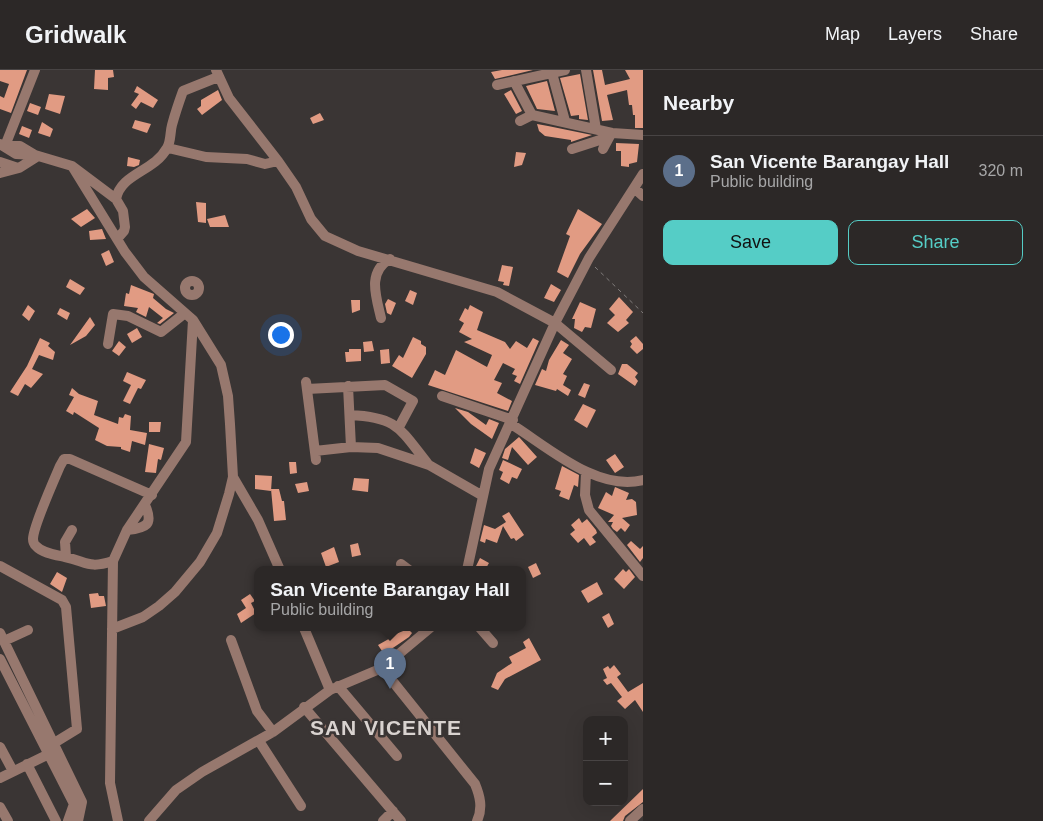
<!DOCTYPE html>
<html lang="en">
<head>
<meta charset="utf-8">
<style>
  :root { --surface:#2c2827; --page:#34302f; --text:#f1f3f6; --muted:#a6a6a7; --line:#484444; --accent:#55cdc6 }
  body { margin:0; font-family:Helvetica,sans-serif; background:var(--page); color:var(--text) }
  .controls { position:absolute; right:15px; bottom:15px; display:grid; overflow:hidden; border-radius:10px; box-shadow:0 5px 20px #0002 }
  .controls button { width:45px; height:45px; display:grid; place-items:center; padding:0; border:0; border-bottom:1px solid var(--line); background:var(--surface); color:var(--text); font:25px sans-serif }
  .you { position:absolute; left:280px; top:264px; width:18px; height:18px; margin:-12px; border:4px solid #fff; border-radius:50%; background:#1a73e8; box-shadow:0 0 0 8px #1a73e833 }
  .badge { display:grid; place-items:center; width:32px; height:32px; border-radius:50%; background:var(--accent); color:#fff; font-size:16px; font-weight:700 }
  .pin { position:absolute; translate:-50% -41px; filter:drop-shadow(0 1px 2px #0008) }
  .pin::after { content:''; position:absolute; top:26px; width:18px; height:15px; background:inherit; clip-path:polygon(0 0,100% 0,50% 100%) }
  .popup { position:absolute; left:254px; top:496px; width:272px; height:65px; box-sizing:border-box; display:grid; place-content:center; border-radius:10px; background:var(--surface); filter:drop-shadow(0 1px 4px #0005); font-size:16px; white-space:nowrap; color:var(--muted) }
  .popup b { font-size:19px; color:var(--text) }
  .popup::after { content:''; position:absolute; left:50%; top:100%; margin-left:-10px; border:10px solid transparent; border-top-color:var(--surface) }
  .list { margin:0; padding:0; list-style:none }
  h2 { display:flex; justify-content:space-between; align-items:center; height:65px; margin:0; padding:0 20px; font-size:21px }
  h2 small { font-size:16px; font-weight:400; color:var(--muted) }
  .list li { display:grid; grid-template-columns:32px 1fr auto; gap:15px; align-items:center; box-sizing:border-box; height:70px; padding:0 20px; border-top:1px solid var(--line) }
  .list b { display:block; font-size:19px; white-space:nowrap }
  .list p { margin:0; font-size:16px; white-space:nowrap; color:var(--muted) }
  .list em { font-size:16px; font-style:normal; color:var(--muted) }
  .actions { display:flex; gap:10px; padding:15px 20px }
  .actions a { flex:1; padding:11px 0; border:1px solid var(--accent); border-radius:10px; text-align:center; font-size:18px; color:var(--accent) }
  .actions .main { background:var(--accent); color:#111 }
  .map { position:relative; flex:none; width:643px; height:751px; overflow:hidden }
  header { display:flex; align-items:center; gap:30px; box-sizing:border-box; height:70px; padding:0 25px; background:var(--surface); border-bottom:1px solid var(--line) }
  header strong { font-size:24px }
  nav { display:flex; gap:28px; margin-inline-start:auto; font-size:18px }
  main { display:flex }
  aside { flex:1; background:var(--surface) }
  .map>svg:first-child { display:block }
</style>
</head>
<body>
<header>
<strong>Gridwalk</strong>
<nav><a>Map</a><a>Layers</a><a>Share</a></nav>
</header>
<main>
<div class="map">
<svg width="643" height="751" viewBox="0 0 643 751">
  <rect width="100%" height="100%" fill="#3a3534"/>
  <path fill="#e19b83" d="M0,0H27L11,43L0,39V26L4,28L9,14L0,11Z
    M95,0H113L114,7L108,8V20L94,19Z
    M502,0H533L495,9L491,2Z
    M593,0H602L605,15L630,9L625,0H643V58H635V45H633L632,35H629L627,20L607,25L613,50L602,51Z
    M580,4L588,50L579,49V45L571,46L560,8Z
    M547,11L555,41L537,39L526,16Z
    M137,16L158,30L153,38L141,32L136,39L131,35L139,24L134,22Z
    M218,20L222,30L202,45L197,39L201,36V30Z
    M511,20L522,41L516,44L504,24Z
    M49,24L65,26L60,44L45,39Z
    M30,33L41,37L38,45L27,41Z
    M320,43L324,50L313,54L310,48Z
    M135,50L151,54L147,63L132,58Z
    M42,52L53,59L50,67L38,63Z
    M537,54L548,56L592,65L571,72V70L545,66L539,61Z
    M22,56L32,60L29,68L19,64Z
    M616,73L639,74L637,92L629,94V97L621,96V81H616Z
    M516,82L526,83L522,95L514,97Z
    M128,87L140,90L139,95L134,97L127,96Z
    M196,132L206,133V153L198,152Z
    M87,139L95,148L81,157L71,149Z
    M578,139L602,154L580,184L568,208L557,202L570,166L566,164Z
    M225,145L229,157H210L207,149Z
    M102,159L106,169L90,170L89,161Z
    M109,180L114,192L106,196L101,184Z
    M502,195L513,197L509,216L503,215L504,212L498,211Z
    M70,209L85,218L80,225L66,217Z
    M551,214L561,220L554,232L544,228Z
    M131,215L154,224L153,228L166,239L174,243L160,254L157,253L163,248L149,237L146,247L136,242L138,238L124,236L126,223L129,224Z
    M410,220L417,223L413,235L405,231Z
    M619,227L633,242L626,250L629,253L618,262L607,253L615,245L609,239Z
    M388,229L396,233L391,245L387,243L385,234Z
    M351,230H360V240L352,243Z
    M580,232L596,239L591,258L585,257L582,262L574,258L575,249H572Z
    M28,235L35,241L29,251L22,245Z
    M470,235L483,242L477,260L505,272L510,279L516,271L527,278L533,268L539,271L520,314L514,311L517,306L512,304L515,299L503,293L494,310L502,313L497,323L512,331L508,341L428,315L435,300L445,305L456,280L487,297L492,285L464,272L472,269L459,262L464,253L459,250L465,238L468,240Z
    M60,238L70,243L67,250L57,244Z
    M90,247L95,255L86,266L70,275Z
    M137,258L142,267L132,273L127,264Z
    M636,266L643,274V279L637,284L630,277L632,274L630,271Z
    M413,267L421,271V274L426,277V284L412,308L392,296L399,285L403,288Z
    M40,268L50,273L48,276L55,282L53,290L39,285L32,299L43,304L31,318L25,314L18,326L10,322L27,296Z
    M561,270L569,275L563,283L572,289L563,304L567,306L563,315L571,320L568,326L557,319L556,321L535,315L542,299L546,301L549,290Z
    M119,271L126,277L119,286L112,281Z
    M372,271L374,281L364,282L363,272Z
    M349,279H361V291L346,292L345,282H349Z
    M389,279L390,293L381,294L380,280Z
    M622,294H627L638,303L635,307L638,311L635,316L618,304Z
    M127,302L146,310L141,319L138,318L130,334L123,331L131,315L123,311Z
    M584,313L590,315L585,328L578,325Z
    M72,318L79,324L98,331L94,345L118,354L119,347L123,348L125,344L131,346L130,360L147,363L145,375L132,371L130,382L121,379V377L107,376L95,370L99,358L74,342L73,345L66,341L74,327L69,325Z
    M583,334L596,340L587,358L574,350Z
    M455,338L468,342L486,355L489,349L499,353L492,369L471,354Z
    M149,352H161L160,362H149Z
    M519,367L537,387L528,395L512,377L508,390L502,388L505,379Z
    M149,374L164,378L161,390L158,389L156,403L145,402Z
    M475,378L486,383L479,398L470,393Z
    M615,384L624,397L615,403L606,390Z
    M503,390L522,399L517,409L512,407L509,414L500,409L503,402L499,400Z
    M289,392H296L297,403L290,404Z
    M562,396L579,405L578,417L574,415L569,430L559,426L561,421L555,419Z
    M255,405L272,406L271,421L255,419Z
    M354,408L369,409L368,422L352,420Z
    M307,412L309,421L298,423L295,414Z
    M615,417L629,423L626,430L632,429L636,432L637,445L622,448L630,455L625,462L621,458L617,462L613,459L611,456L613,452H608L614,445L598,438L606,422L612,426Z
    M271,419H279L282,431H284L286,450L274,451Z
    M509,442L524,465L516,471L514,468L511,469L503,456L497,473L486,469L485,473L480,471L484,455L495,459L506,452L502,446Z
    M579,448L582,453L587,449L596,460L597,463L592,467L596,472L590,476L584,468L578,473L570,464L575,460L571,455Z
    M631,471L640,479L643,476V488L640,492L627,475Z
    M358,473L361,485L352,487L350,475Z
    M334,477L339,492L326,497L321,483Z
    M480,488L489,493L485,500H474Z
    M536,493L541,504L533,508L528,497Z
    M623,499L626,502L629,499L635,507L624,519L614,509Z
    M57,502L67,508L62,522L50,514Z
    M597,512L603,524L588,533L581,521Z
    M98,523L99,526H104L106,536L91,538L89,524Z
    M250,524L255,531L251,533L256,543L241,553L237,544L246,538L241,530Z
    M609,543L614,554L608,558L602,547Z
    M408,559L412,563L409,567L384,584L378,575L394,566H391Z
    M529,568L541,590L505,609L498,620L491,617L497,603L512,593L509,587L526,578L523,572Z
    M614,595L621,604L617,607L628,622L643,613V642L635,630L625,639L617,631L622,627L611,613L607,615L603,610L607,608L603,599L608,596L610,599Z
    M643,719V732L625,746L623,751H610Z"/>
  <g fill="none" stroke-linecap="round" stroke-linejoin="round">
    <path stroke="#817d7c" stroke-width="1" stroke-dasharray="4 4" stroke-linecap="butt" d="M595,197L643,243"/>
    <path stroke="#97786e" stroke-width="10" d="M216,0L229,28L278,91L296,117L311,149L325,166L358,181L497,222L555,253L611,300
      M586,0L596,59
      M552,3L565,51
      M514,11L532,45
      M497,15L565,0
      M520,51L532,45L612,63L643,65
      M0,74L16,84L35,85L72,96L116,129L123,141L125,157L124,161L117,169
      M5,76L35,0
      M5,76H20L35,85
      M168,78L206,87L247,89L265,94L278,91
      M572,79L609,67
      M603,79L611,64
      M0,92L18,98
      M72,96L125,182L144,207L193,250L221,295L228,326L230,354L233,407L229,424L217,463L200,492L175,522L159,536L143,547L112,559
      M0,103L19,98L38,86
      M634,118L643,126
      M116,129C121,103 154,102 167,78C171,72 170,62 172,55C175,44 179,32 183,21L218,7
      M185 218a7 7 0 1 1 14 0a7 7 0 1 1-14 0Z
      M381,248C376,226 367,202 390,189
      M108,274L113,244L128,246L161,262L185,243
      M306,312L316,390
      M348,316L351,377
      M307,319L385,315L413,331L399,357
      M442,326L513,350
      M350,345C398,347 400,359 428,394
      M511,354C548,377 597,422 643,410
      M315,381L351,377L378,378L429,395L483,426
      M586,402L585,425L589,440L643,506
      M233,407L258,450L280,500
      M127,460C146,458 154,455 145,435
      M66,487L65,472L72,460
      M113,491C88,499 88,492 65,487C56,485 42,483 36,476C34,475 33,471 33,469C33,457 54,410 60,396L64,389H70L152,425
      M401,494L409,500
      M0,496L62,530L66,537L77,659L46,678
      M467,500L489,399L555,253L589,188L643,104
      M304,558L330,620
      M480,558L493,573
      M0,563L82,732L78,751
      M231,570L257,641L273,662
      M4,571L28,560
      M0,589L74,734L68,751
      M382,598L475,714C480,726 483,738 477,751
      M338,616L397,686
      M304,637L401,751
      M259,671L301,736
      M0,677L13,701
      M27,694L56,751
      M0,708L53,682
      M0,737L8,751
      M118,751L110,713L113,491L127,460L186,372L193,250
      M149,751L176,720L202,702L273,662L330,620L382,598L430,558
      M383,751L393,741
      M630,751L643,739"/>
  </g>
  <g text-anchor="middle" stroke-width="5" stroke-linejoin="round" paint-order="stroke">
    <g font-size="21" font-weight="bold" letter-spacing="1" fill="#d9d3d0" stroke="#3a3534">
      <text x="386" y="665">SAN VICENTE</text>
    </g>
  </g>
</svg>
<div class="controls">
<button>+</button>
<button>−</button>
</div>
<div class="you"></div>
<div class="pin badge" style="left:390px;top:619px;background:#5c6f8a">1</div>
<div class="popup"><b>San Vicente Barangay Hall</b>Public building</div>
</div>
<aside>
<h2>Nearby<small></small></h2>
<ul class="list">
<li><span class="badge" style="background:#5c6f8a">1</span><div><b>San Vicente Barangay Hall</b><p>Public building</p></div><em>320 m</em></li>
</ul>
<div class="actions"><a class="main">Save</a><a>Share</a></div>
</aside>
</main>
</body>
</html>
